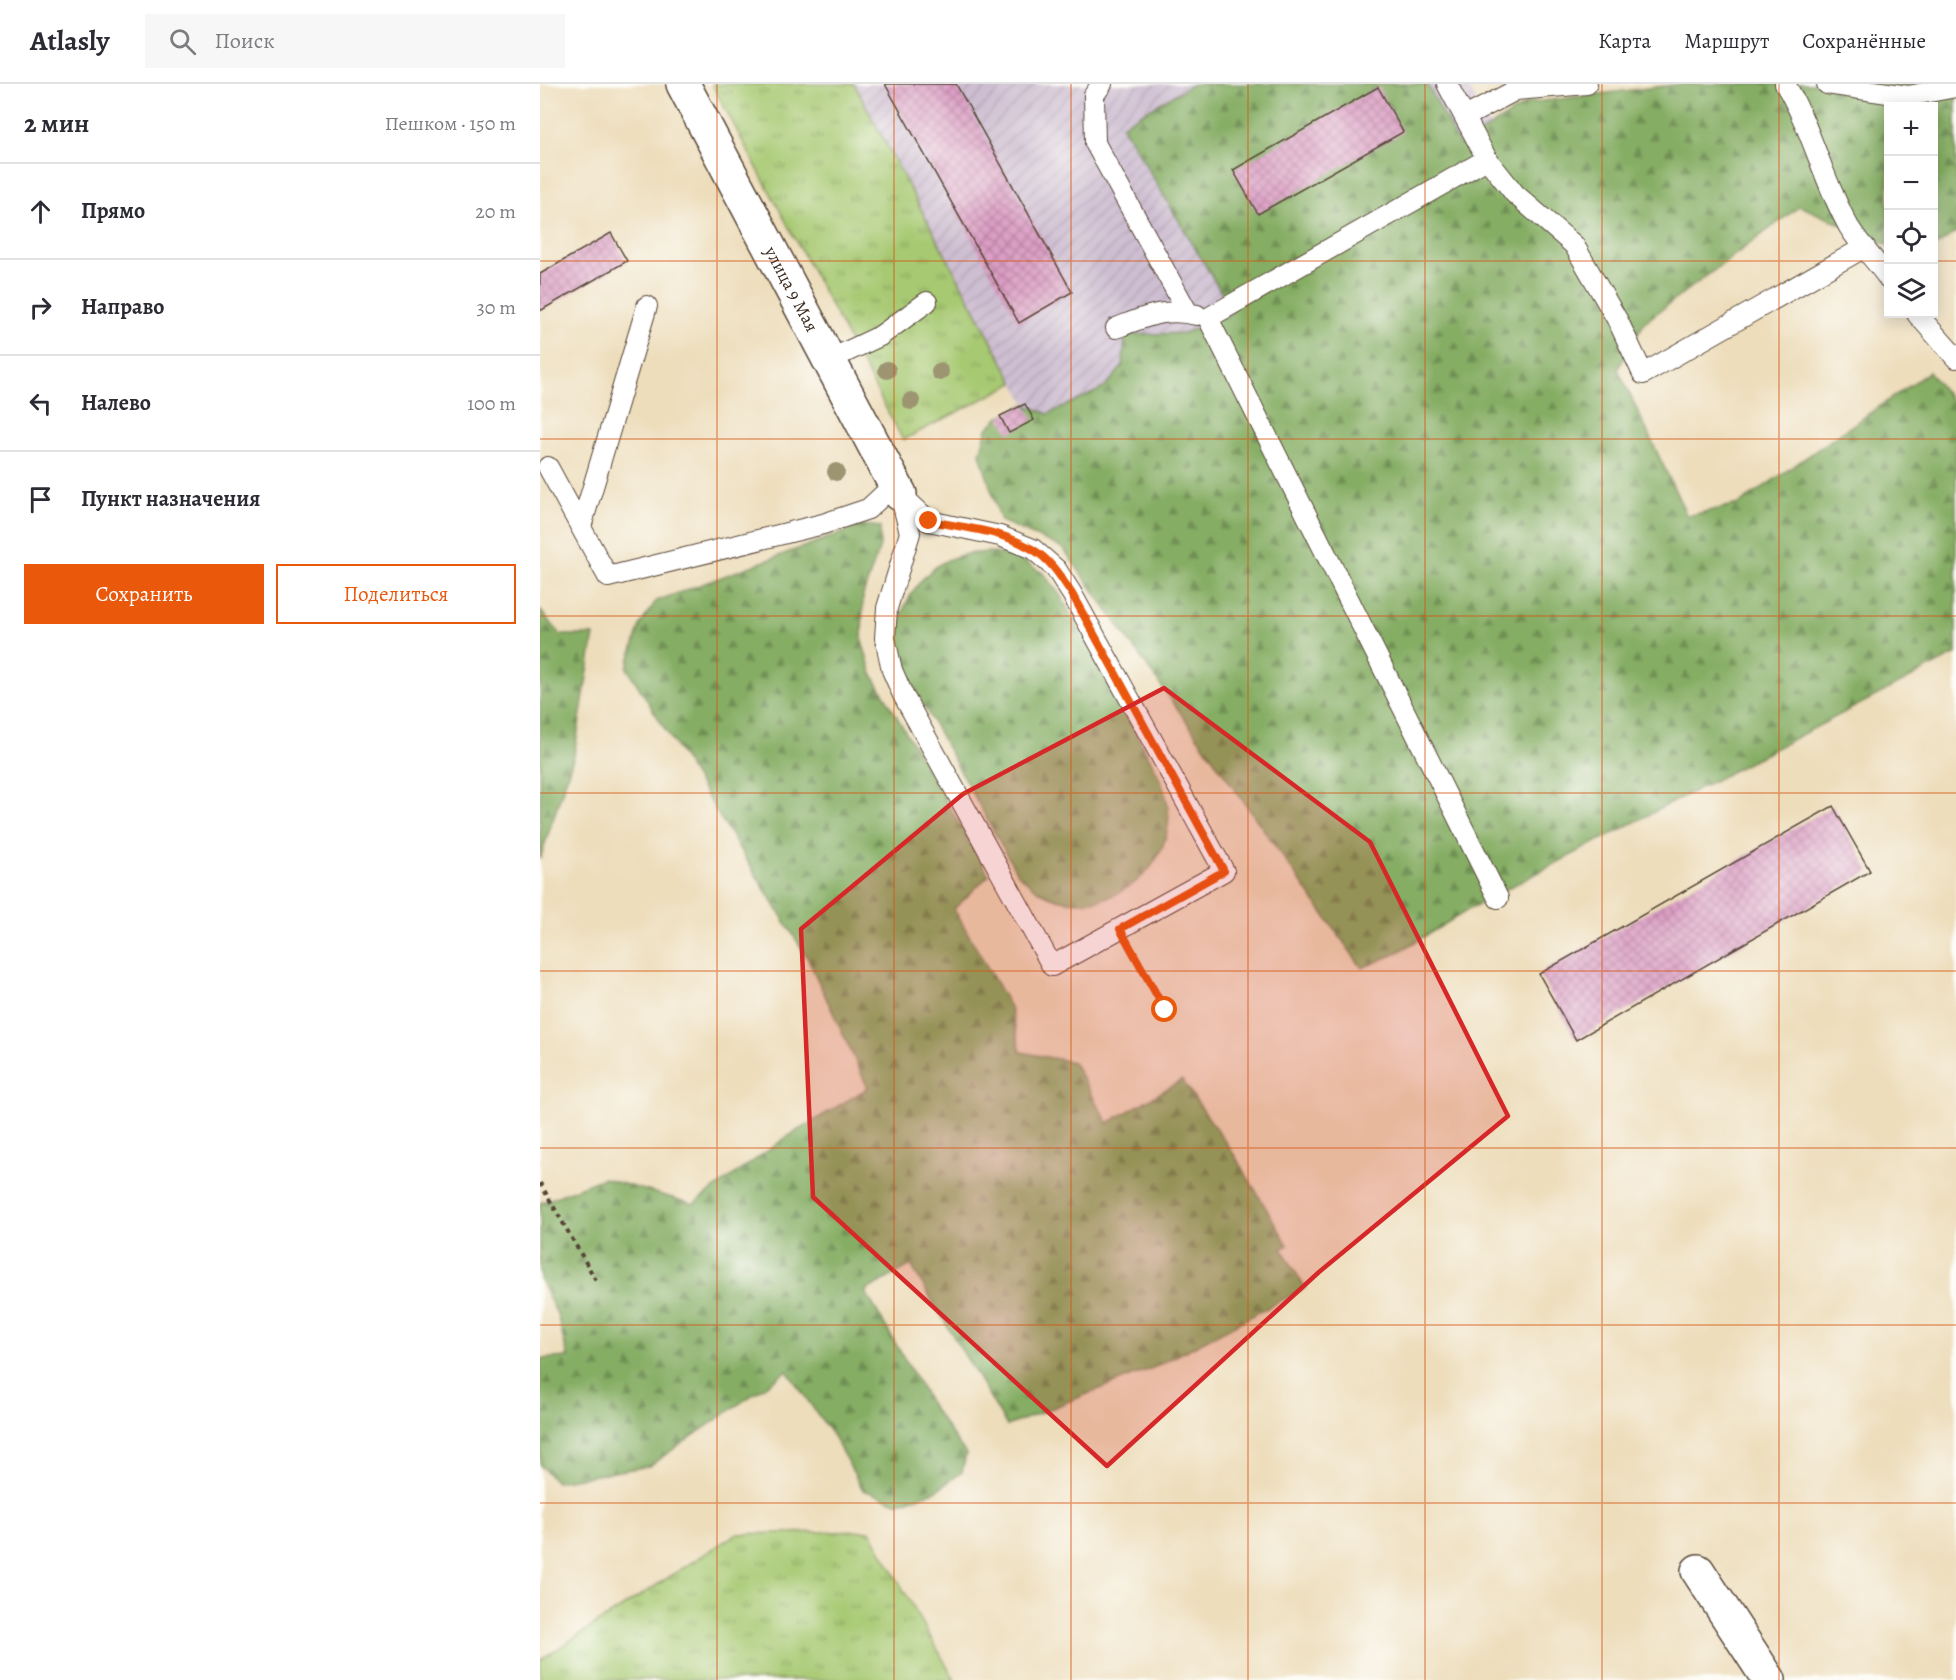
<!DOCTYPE html>
<html lang="ru">
<head>
<meta charset="utf-8">
<style>
  :root { --surface:#fff; --page:#f7f7f7; --text:#2b2b33; --muted:#7c7c81; --line:#e1e1e2; --accent:#ea580c }
  body { margin:0; font-family:Alegreya,serif; background:var(--page); color:var(--text) }
  .controls { position:absolute; right:18px; top:18px; display:grid; overflow:hidden; border-radius:0px; box-shadow:0 3px 15px #0003 }
  .controls button { width:54px; height:54px; display:grid; place-items:center; padding:0; border:0; border-bottom:2px solid var(--line); background:var(--surface); color:var(--text); font:30px sans-serif }
  .stop { position:absolute; width:18px; height:18px; margin:-14px; border:4px solid #ea580c; border-radius:50%; background:#fff }
  .stop.end { background:#ea580c; border-color:#fff; box-shadow:0 2px 6px #0008 }
  .list { margin:0; padding:0; list-style:none }
  h2 { display:flex; justify-content:space-between; align-items:center; height:78px; margin:0; padding:0 24px; font-size:26px }
  h2 small { font-size:20px; font-weight:400; color:var(--muted) }
  .list li { display:grid; grid-template-columns:39px 1fr auto; gap:18px; align-items:center; box-sizing:border-box; height:96px; padding:0 24px; border-top:2px solid var(--line) }
  .list b { display:block; font-size:22px; white-space:nowrap }
  .list em { font-size:20px; font-style:normal; color:var(--muted) }
  .actions { display:flex; gap:12px; padding:18px 24px }
  .actions a { flex:1; padding:14px 0; border:2px solid var(--accent); border-radius:0px; text-align:center; font-size:21px; color:var(--accent) }
  .actions .main { background:var(--accent); color:#fff }
  .icon { flex:none; width:33px; height:33px; fill:none; stroke:currentColor; stroke-width:2; stroke-linecap:round; stroke-linejoin:round }
  .map { position:relative; flex:none; width:1416px; height:1596px; overflow:hidden }
  header { display:flex; align-items:center; gap:36px; box-sizing:border-box; height:84px; padding:0 30px; background:var(--surface); border-bottom:2px solid var(--line) }
  header strong { font-size:28px }
  nav { display:flex; gap:33px; margin-inline-start:auto; font-size:21px }
  .search { width:420px; height:54px; background:var(--page); display:flex; align-items:center; gap:15px; box-sizing:border-box; padding:0 21px; border-radius:0px; color:var(--muted); font-size:22px }
  main { display:flex }
  aside { flex:1; background:var(--surface) }
  .map>svg:first-child { display:block }
</style>
</head>
<body>
<header>
<strong>Atlasly</strong>
<div class="search"><svg class="icon" aria-label="search" viewBox="0 0 24 24"><circle cx="10" cy="10" r="6"/><path d="M15 15l6 6"/></svg>Поиск</div>
<nav><a>Карта</a><a>Маршрут</a><a>Сохранённые</a></nav>
</header>
<main>
<aside>
<h2>2 мин<small>Пешком · 150 m</small></h2>
<ul class="list">
<li><svg class="icon" aria-label="ahead" viewBox="0 0 24 24"><path d="M12 20V5M6 11l6-6 6 6"/></svg><div><b>Прямо</b></div><em>20 m</em></li>
<li><svg class="icon" aria-label="right" viewBox="0 0 24 24"><path d="M7 20v-9h11M14 6l5 5-5 5"/></svg><div><b>Направо</b></div><em>30 m</em></li>
<li><svg class="icon" aria-label="left" viewBox="0 0 24 24"><path d="M17 20v-9H6M10 6l-5 5 5 5"/></svg><div><b>Налево</b></div><em>100 m</em></li>
<li><svg class="icon" aria-label="arrive" viewBox="0 0 24 24"><path d="M6 21V4h12l-3 4 3 4H6"/></svg><div><b>Пункт назначения</b></div></li>
</ul>
<div class="actions"><a class="main">Сохранить</a><a>Поделиться</a></div>
</aside>
<div class="map">
<svg width="1416" height="1596" viewBox="0 0 1416 1596">
  <defs>
    <pattern id="industrial-furrows" width="10" height="10" patternUnits="userSpaceOnUse" patternTransform="scale(1.5)"><rect width="10" height="10" fill="#cebed1"/><path d="M-1 1l2-2M0 10L10 0M9 11l2-2" fill="none" stroke="#b2a3b3"/></pattern>
    <pattern id="grass-tufts" width="24" height="20" patternUnits="userSpaceOnUse" patternTransform="scale(1.5)"><rect width="24" height="20" fill="#a7c972"/><path d="M3 7l-1-3M5 7V3M7 7l1-3M15 17l-1-3M17 17v-4M19 17l1-3" fill="none" stroke="#89a35d"/></pattern>
    <pattern id="forest-firs" width="22" height="20" patternUnits="userSpaceOnUse" patternTransform="scale(1.5)"><rect width="22" height="20" fill="#85ad64"/><path d="M5 1l3.5 6h-7zM16 11l3.5 6h-7z" fill="#6e8d52"/></pattern>
    <pattern id="building-cross-hatch" width="8" height="8" patternUnits="userSpaceOnUse" patternTransform="scale(1.5)"><rect width="8" height="8" fill="#dc9dc4"/><path d="M0 0l8 8M0 8l8-8" fill="none" stroke="#b4809f"/></pattern>
  </defs>
  <rect width="100%" height="100%" fill="#fdfcf7"/>
  <filter id="ink" filterUnits="userSpaceOnUse"><feTurbulence type="fractalNoise" baseFrequency=".0167" numOctaves="2"/><feDisplacementMap in="SourceGraphic" scale="12" xChannelSelector="R" yChannelSelector="G"/><feConvolveMatrix kernelMatrix="1 2 1 2 8 2 1 2 1" color-interpolation-filters="sRGB"/></filter>
  <filter id="wash" filterUnits="userSpaceOnUse"><feTurbulence type="fractalNoise" baseFrequency=".008" numOctaves="4" result="noise"/><feDisplacementMap in="SourceGraphic" scale="24" xChannelSelector="R" yChannelSelector="G"/><feGaussianBlur stdDeviation="1.35" result="paint"/><feColorMatrix in="noise" values="0 0 0 0 0 0 0 0 0 0 0 0 0 0 0 0 0 1.4 0 .05"/><feComposite in="paint" operator="in"/></filter>
  <g filter="url(#wash)">
    <rect width="100%" height="100%" fill="#edddbb"/>
    <path fill="url(#industrial-furrows)" d="M314,0H927L969,77L499,351L494,335Z"/>
    <path fill="url(#grass-tufts)" stroke="#717a48" stroke-width="1.5" d="M172,0H314L474,299L363,356Z
      M330,1447L415,1596H0V1576L196,1450Z"/>
    <path fill="url(#forest-firs)" stroke="#606c41" stroke-width="1.5" d="M653,0H887L920,62L987,19L1141,0H1416V148L1394,163V22H1348V161L1260,122L1105,238L1078,285L1147,432L1199,420L1389,288L1416,322V570L938,820L855,870L822,884L523,464L461,437L440,370L447,345L460,332L485,320L508,330L564,304L583,282L585,251L644,249L693,228L582,41Z
      M323,441L340,443V462L323,511L322,557L332,590L449,791L414,825L470,923L481,968L533,978L568,1039L642,996L695,1072L748,1161L742,1165L765,1204L615,1283L467,1342L371,1181L325,1207L393,1324L426,1370L422,1388L394,1408L359,1419L323,1406L293,1352L247,1287L109,1382L16,1398L0,1381V1275L28,1273L17,1230L0,1196V1119L63,1094L153,1120L247,1053L328,1004L267,873L87,584L100,541L116,517Z
      M450,468L478,474L503,489L520,511L617,688C624,705 631,723 628,742C621,800 551,838 499,807C491,802 484,795 477,789L365,588C363,579 359,569 358,560C356,522 384,480 422,471C431,469 441,469 450,468Z
      M0,526L21,551H54L34,671L0,775Z"/>
    <g id="blocks">
      <path fill="url(#building-cross-hatch)" d="M345,0H416L532,208L479,239Z
        M838,3L863,48L718,130L693,86Z
        M71,149L87,177L0,227V190Z
        M485,320L494,336L469,349L460,332Z
        M1293,722L1330,787L1036,956L999,890Z"/>
    </g>
  </g>
  <g filter="url(#ink)">
    <use href="#blocks" fill-opacity="0" stroke="#564536" stroke-width="1.5"/>
    <g fill="none" stroke-linecap="round" stroke-linejoin="round">
      <g stroke="#564536" stroke-width="22">
        <path id="lane" d="M562,0L554,11L555,59L648,229
          M907,0L947,75L668,234L958,814
          M1245,0C1272,45 1283,97 1309,143C1320,161 1336,177 1348,194
          M1287,0L1368,12L1416,3
          M976,6L1047,0
          M925,33L976,6L984,0
          M947,75L975,110L1034,161L1078,237L1103,290L1325,163
          M1377,230L1416,274
          M576,244C605,233 626,223 657,231
          M289,276L340,252L387,218
          M8,383L68,493L283,440L328,425L355,400
          M360,410L389,437L460,452L493,465L516,485L532,510L684,787L512,882L363,611L352,586L345,554L347,524L370,449Z
          M41,443L107,222"/>
      </g>
      <g stroke="#564536" stroke-width="36">
        <g id="street">
          <path id="s1" d="M143,0L360,410"/>
          <path d="M1158,1487L1229,1596"/>
        </g>
      </g>
      <path stroke="#564536" stroke-width="4" stroke-dasharray="4.5 4.5" stroke-linecap="butt" d="M592,866L625,926
        M0,1099L57,1198"/>
      <use href="#lane" stroke="#fff" stroke-width="20"/>
      <use href="#street" stroke="#fff" stroke-width="33"/>
    </g>
    <g fill="#9d9572">
      <circle cx="347" cy="286" r="9"/>
      <circle cx="400" cy="288" r="9"/>
      <circle cx="371" cy="317" r="9"/>
      <circle cx="296" cy="388" r="9"/>
    </g>
  </g>
  <g fill="none" stroke-linecap="round" stroke-linejoin="round" filter="url(#ink)">
    <path stroke="#ea580c" stroke-width="8" d="M389,437C423,443 462,447 492,465C510,475 521,493 532,510L684,787L580,845L625,926"/>
  </g>
  <path fill="#d62828" fill-opacity="0.2" stroke="#d62828" stroke-width="4.5" stroke-linejoin="round" d="M624,604L830,758L968,1032L779,1188L567,1382L273,1113L261,845L423,710Z"/>
  <path fill="none" stroke="#d7540e" stroke-width="1.5" stroke-opacity="0.55" d="M177,0V1596M354,0V1596M531,0V1596M708,0V1596M885,0V1596M1062,0V1596M1239,0V1596M0,177H1348M1394,177H1416M0,355H1416M0,532H1416M0,709H1416M0,887H1416M0,1064H1416M0,1241H1416M0,1419H1416"/>
  <g text-anchor="middle" stroke-width="4.5" stroke-linejoin="round" paint-order="stroke">
    <g font-size="18" fill="#3b2a1e" stroke="#fdfcf7">
      <text dy="6" stroke="none"><textPath href="#s1" startOffset="232">улица 9 Мая</textPath></text>
    </g>
  </g>
</svg>
<div class="controls">
<button>+</button>
<button>−</button>
<button><svg class="icon" aria-label="locate" viewBox="0 0 24 24"><circle cx="12" cy="12" r="6"/><path d="M12 2v4M12 18v4M2 12h4M18 12h4"/></svg></button>
<button><svg class="icon" aria-label="layers" viewBox="0 0 24 24"><path d="M12 4l9 5-9 5-9-5zM3 14l9 5 9-5"/></svg></button>
</div>
<div class="stop" style="left:625px;top:926px"></div>
<div class="stop end" style="left:389px;top:437px"></div>
</div>
</main>
</body>
</html>
